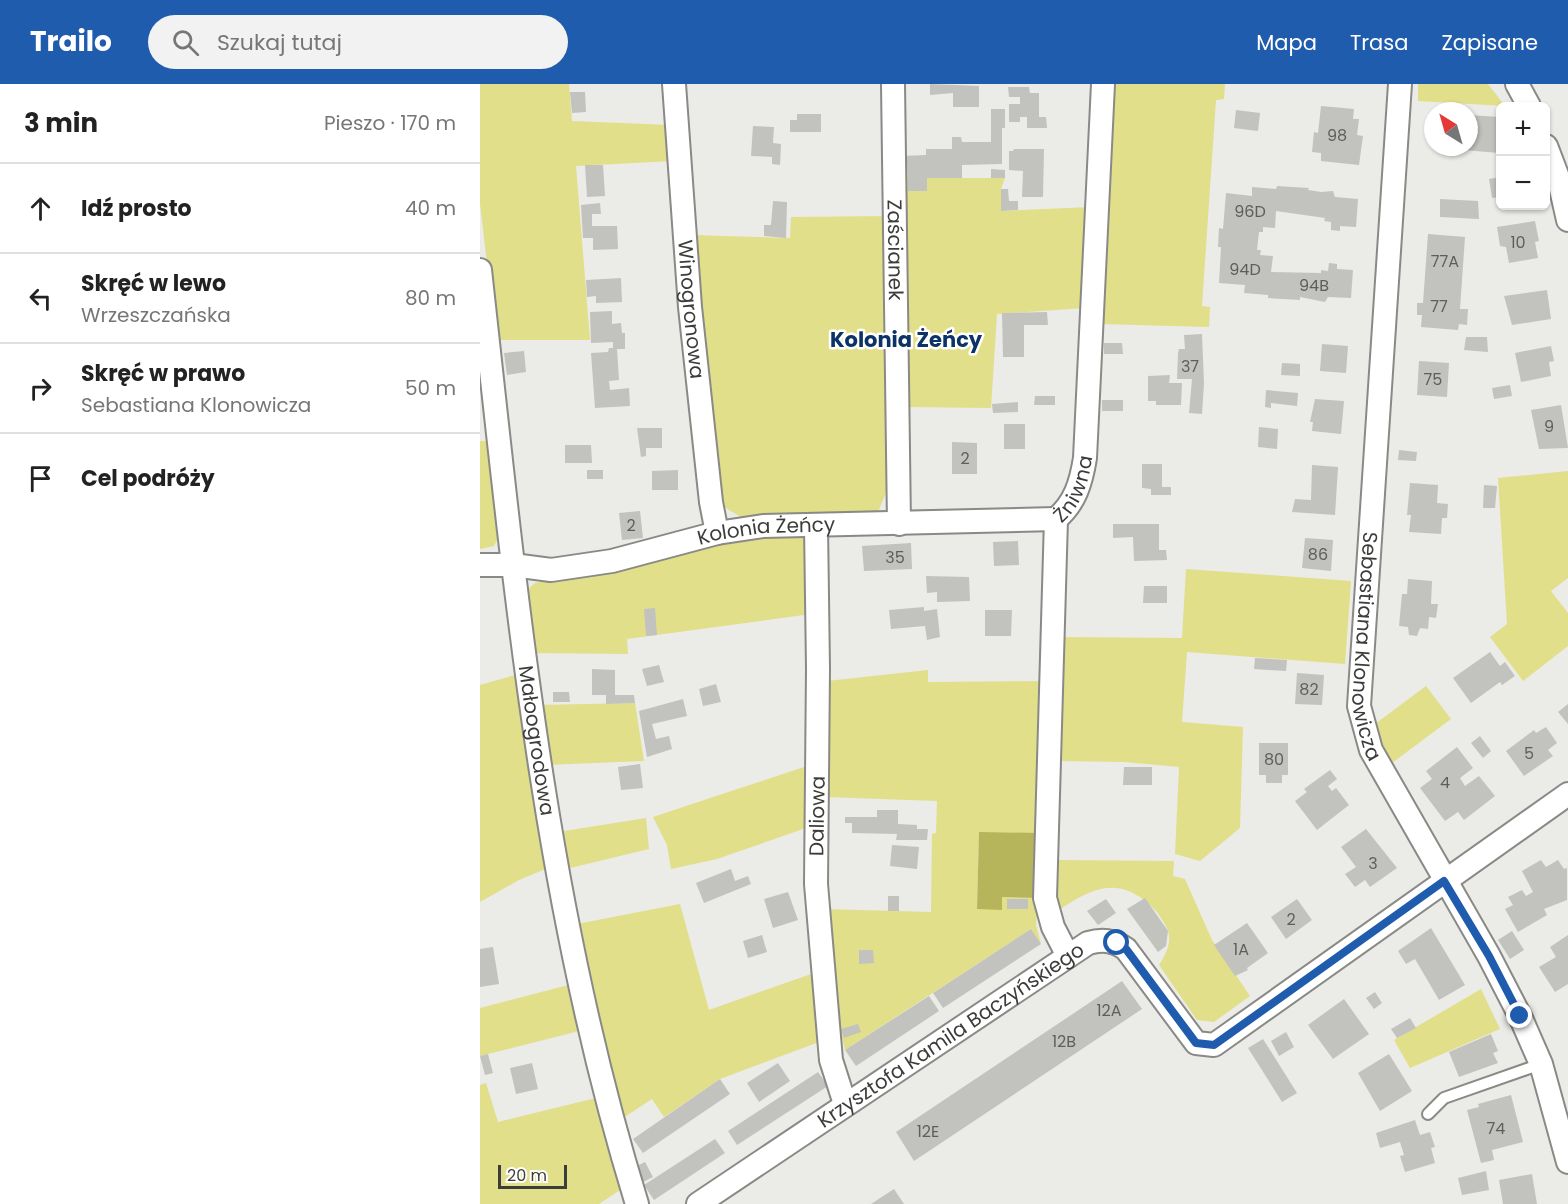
<!DOCTYPE html>
<html lang="pl">
<head>
<meta charset="utf-8">
<style>
  :root { --surface:#fff; --page:#f2f2f2; --text:#222; --muted:#767676; --line:#e0e0e0; --accent:#1f5cad }
  body { margin:0; font-family:Poppins,sans-serif; background:var(--page); color:var(--text) }
  .controls { position:absolute; right:18px; top:18px; display:grid; overflow:hidden; border-radius:9px; box-shadow:0 2px 4px #0004 }
  .controls button { width:54px; height:54px; display:grid; place-items:center; padding:0; border:0; border-bottom:2px solid var(--line); background:var(--surface); color:var(--text); font:30px sans-serif }
  .compass { position:absolute; left:944px; top:18px; width:54px; height:54px; border-radius:50%; background:var(--surface); box-shadow:0 2px 4px #0004; rotate:323deg }
  .scale { position:absolute; left:18px; bottom:15px; width:69px; box-sizing:border-box; padding-left:6px; border:3px solid #3c3c3a; border-top:0; font-size:16px; line-height:21px; white-space:nowrap; color:#3c3c3a; -webkit-text-stroke:4px #fffffe; paint-order:stroke }
  .stop { position:absolute; width:18px; height:18px; margin:-14px; border:4px solid #1f5cad; border-radius:50%; background:#fff }
  .stop.end { background:#1f5cad; border-color:#fff; box-shadow:0 2px 6px #0008 }
  .list { margin:0; padding:0; list-style:none }
  h2 { display:flex; justify-content:space-between; align-items:center; height:78px; margin:0; padding:0 24px; font-size:26px }
  h2 small { font-size:20px; font-weight:400; color:var(--muted) }
  .list li { display:grid; grid-template-columns:39px 1fr auto; gap:18px; align-items:center; box-sizing:border-box; height:90px; padding:0 24px; border-top:2px solid var(--line) }
  .list b { display:block; font-size:22px; white-space:nowrap }
  .list p { margin:0; font-size:20px; white-space:nowrap; color:var(--muted) }
  .list em { font-size:20px; font-style:normal; color:var(--muted) }
  .icon { flex:none; width:33px; height:33px; fill:none; stroke:currentColor; stroke-width:2; stroke-linecap:round; stroke-linejoin:round }
  .map { position:relative; flex:none; width:1088px; height:1120px; overflow:hidden }
  header { display:flex; align-items:center; gap:36px; box-sizing:border-box; height:84px; padding:0 30px; background:var(--accent); color:#fff }
  header strong { font-size:28px }
  nav { display:flex; gap:33px; margin-inline-start:auto; font-size:21px }
  .search { width:420px; height:54px; background:var(--page); display:flex; align-items:center; gap:15px; box-sizing:border-box; padding:0 21px; border-radius:33px; color:var(--muted); font-size:22px }
  main { display:flex }
  aside { flex:1; background:var(--surface) }
  .map>svg:first-child { display:block }
</style>
</head>
<body>
<header>
<strong>Trailo</strong>
<div class="search"><svg class="icon" aria-label="search" viewBox="0 0 24 24"><circle cx="10" cy="10" r="6"/><path d="M15 15l6 6"/></svg>Szukaj tutaj</div>
<nav><a>Mapa</a><a>Trasa</a><a>Zapisane</a></nav>
</header>
<main>
<aside>
<h2>3 min<small>Pieszo · 170 m</small></h2>
<ul class="list">
<li><svg class="icon" aria-label="ahead" viewBox="0 0 24 24"><path d="M12 20V5M6 11l6-6 6 6"/></svg><div><b>Idź prosto</b></div><em>40 m</em></li>
<li><svg class="icon" aria-label="left" viewBox="0 0 24 24"><path d="M17 20v-9H6M10 6l-5 5 5 5"/></svg><div><b>Skręć w lewo</b><p>Wrzeszczańska</p></div><em>80 m</em></li>
<li><svg class="icon" aria-label="right" viewBox="0 0 24 24"><path d="M7 20v-9h11M14 6l5 5-5 5"/></svg><div><b>Skręć w prawo</b><p>Sebastiana Klonowicza</p></div><em>50 m</em></li>
<li><svg class="icon" aria-label="arrive" viewBox="0 0 24 24"><path d="M6 21V4h12l-3 4 3 4H6"/></svg><div><b>Cel podróży</b></div></li>
</ul>
</aside>
<div class="map">
<svg width="1088" height="1120" viewBox="0 0 1088 1120">
  <rect width="100%" height="100%" fill="#ebebe7"/>
  <path fill="#e1df89" d="M0,0H89L92,37L190,41L193,77L96,82L110,256H16L0,120Z
    M631,0H745L744,15L736,16L722,222L730,223L729,243L620,240Z
    M938,0H1008L1025,22L938,17Z
    M424,94H525L521,105L522,127L611,123L605,224L517,230L511,324L427,323Z
    M410,132L408,404L396,433H261L239,420L213,151L310,154L311,133Z
    M0,357H11L21,449L14,462L0,465Z
    M1088,387V494L1071,507L1088,529V562L1043,597L1010,553L1027,540L1018,394Z
    M326,451L331,530L147,555L148,570L51,569L43,510L55,499L135,484L240,457Z
    M706,485L871,497L865,580L707,568L702,638L763,643L760,744L720,777L695,770L699,683L644,678L578,677L581,553L702,554Z
    M448,586V598L565,597L560,749H499L497,825L522,813L558,814L556,841L561,860L551,845L365,966L354,918L344,825L451,828L452,750L456,749L457,717L345,713L347,597Z
    M39,590L68,784L39,796L0,818V601Z
    M946,602L971,635L912,679L898,657L895,640Z
    M155,619L164,677L66,681L58,621Z
    M330,681L329,743L237,775L191,785L187,761L173,733Z
    M166,734L169,765L86,785L78,748Z
    M575,776L694,777L693,792L705,795L732,856L770,912L734,938L717,936L679,881C685,872 692,859 688,847C680,826 658,806 636,804C614,802 593,817 576,828Z
    M200,820L229,926L334,889L339,958L240,995L184,1033L172,1015L140,1036L97,840Z
    M92,900L103,946L0,972V924Z
    M1001,905L1020,945L930,984L914,956Z
    M6,999L18,1038L120,1013L140,1106L119,1120H0V1001Z"/>
  <path fill="#b7b55c" d="M499,748L560,749L558,814L522,813V826L497,825Z"/>
  <path fill="#c2c2be" d="M450,0L499,2V23H473V9L450,11Z
    M528,3H549L550,9H559V33H566L567,44H547V33H540V38H529V20H540V13H529Z
    M90,8H105L106,28L92,29Z
    M841,22L874,25L873,35H879L877,51L883,52L879,81L841,77V69L832,68L834,48L838,49Z
    M511,25H525V44H522V80L482,81V94H447V107H428L427,78H423V72L446,71V65H472V53H481L482,58H511Z
    M756,26L780,29L778,47L754,44Z
    M317,30H341V48H310V36H317Z
    M989,31L1020,33L1019,69L972,65L989,63Z
    M273,42L294,43L293,59L301,60L300,81L292,80V73L271,72Z
    M534,65H564L563,113H542L543,87L529,86V67H533Z
    M105,81H123L125,112L107,113Z
    M511,85L525,86V94H511Z
    M1020,93V113L1012,114L1009,95Z
    M797,102L829,104L828,106L841,108L853,107L855,113L878,115L876,143L860,142V147L851,146V138L844,137L845,134L796,127L795,144L783,143V148H779L777,166H781L780,171L793,172L791,188L841,189V186L848,187L849,179L857,180V185L873,186L871,214L848,213L845,218L820,213V216L788,214V211L764,209L765,201L739,199L741,163H738L739,144L743,145L746,109L772,112V103L796,105Z
    M521,105H528L529,117H538V126L521,127Z
    M960,115L998,117L999,135L960,133Z
    M293,117L307,118L306,154L284,152V141H291Z
    M120,119L121,130H112V142H137L138,165L113,166V154H103L101,121Z
    M1055,137L1059,157L1055,158L1058,174L1029,179L1026,163L1020,162L1017,143Z
    M948,150L985,153L980,225H988L987,241L979,240L978,246L941,243L942,231H937V219H943Z
    M141,194L142,218L116,219V212L107,213L106,196Z
    M1067,206L1071,235L1032,241L1024,212Z
    M132,227V240L141,239L142,249H145V265H137L139,296L129,297L130,306L149,304L150,322L115,324L111,269L128,268L129,264H133V258L111,259L110,228Z
    M567,228L568,241H544V273H523L522,229Z
    M722,250L724,299L722,330L709,329L712,295H697L698,269L699,265H705L704,251Z
    M986,253H1007L1008,268L984,266Z
    M624,259H642L643,270H624Z
    M842,260L868,262L866,289L840,287Z
    M1071,262L1074,277L1069,278L1071,292L1041,298L1035,269Z
    M44,267L46,288L27,291L24,269Z
    M939,277L969,279L967,313L937,311Z
    M802,279L820,280V292L801,291Z
    M690,291L689,299H702L701,321H676V317H668V292Z
    M1030,301L1032,312L1014,315L1012,304Z
    M786,306L818,309L817,322L791,319V324L785,323Z
    M555,312H575V321H554Z
    M835,315L864,317L861,350L832,347L833,338H830Z
    M622,316H643V327H622Z
    M538,318V328L513,329L512,320Z
    M1081,321L1088,364L1059,365L1051,326Z
    M524,340H545V365H524Z
    M779,343L798,345L797,365L778,363Z
    M157,344H182V364H166V372L161,373Z
    M472,358L497,359V390H472Z
    M85,361H111L112,379H85Z
    M919,366L937,368L936,377L918,376Z
    M662,380H682V403H691V411H671V405L662,404Z
    M832,381L858,383L855,431L812,428L815,415L831,416Z
    M107,386H123V395H107Z
    M198,386V406H172V387Z
    M930,399L958,401L957,419L968,420L967,434H962L961,450L929,448L931,431H927Z
    M1004,401L1017,402L1015,424H1003Z
    M160,427L163,454L142,456L139,429Z
    M633,440H679V466H686L687,476L654,477L653,453L633,454Z
    M825,454L853,456L851,487L822,484Z
    M538,457L539,481L514,482L513,458Z
    M431,459L432,485L384,487L382,462Z
    M446,492L489,493L490,517L457,518V508L447,509Z
    M928,495L952,497L951,520H958L956,534L949,533L948,545L940,544L937,552L929,551L928,543L919,542L922,510H927Z
    M664,502H687V519H663Z
    M444,523V527L457,525L460,553L447,556L445,542L411,545L409,526Z
    M175,524L177,551L166,552L164,525Z
    M505,526H532L531,552H505Z
    M1010,568L1020,582L1025,578L1035,592L1022,601L1020,598L991,619L973,594Z
    M775,574L807,576L806,587L774,585Z
    M179,581L184,598L167,602L162,585Z
    M112,585L135,586V611H154L155,619L126,620V611H112Z
    M817,589L844,591L842,621L815,620Z
    M236,600L241,618L223,622L219,605Z
    M73,608H89L90,618H73Z
    M203,615L207,632L172,640L176,655L189,652L192,665L167,673L159,627Z
    M1088,620V640L1078,628Z
    M1066,643L1077,659L1068,666L1073,672L1044,692L1026,667L1054,646L1056,649Z
    M1000,652L1011,667L1003,674L991,659Z
    M779,659H808V691H802V699H786V691H779Z
    M977,663L993,684L980,694L985,702L999,692L1015,712L984,736L978,728L965,737L940,704L952,695L946,687Z
    M160,680L163,704L141,706L138,683Z
    M644,683H672V701H643Z
    M850,686L857,695L848,702L852,707L856,704L869,721L837,746L815,717L827,708L824,705Z
    M397,726H418V740L437,741V745H448L447,756H416L417,750L372,749V739H365V733H397Z
    M886,745L917,784L890,803L885,796L875,803L865,790L876,783L861,763Z
    M412,761L439,763L437,785L410,782Z
    M1061,776L1066,783L1078,776L1084,785L1087,784V816L1064,825L1067,831L1038,848L1025,825L1033,821L1028,813L1042,806L1046,812L1053,808L1042,787Z
    M251,785L255,797L268,792L271,800L224,819L216,799Z
    M308,808L318,836L293,844L284,815Z
    M408,812H419V827H408Z
    M665,814L688,847L686,862L678,868L647,825Z
    M527,815H548V825H527Z
    M626,815L636,829L618,841L607,827Z
    M817,815L832,836L806,855L791,833Z
    M767,839L788,869L767,884L768,886L755,892L734,861Z
    M951,844L985,901L959,916L935,875L926,880L918,867Z
    M551,845L561,860L463,924L453,909Z
    M1032,847L1044,866L1030,875L1018,856Z
    M282,851L287,868L268,874L263,857Z
    M1088,851V900L1075,908L1059,883L1076,873L1070,863Z
    M13,863L19,900L0,903V865Z
    M379,866H393L394,879L379,880Z
    M642,897L662,925L434,1077L416,1048Z
    M895,908L902,919L894,925L886,914Z
    M449,912L459,927L376,982L365,966Z
    M864,915L889,950L853,975L828,941Z
    M930,934L936,944L917,954L911,945Z
    M378,940L381,948L364,954L361,945Z
    M806,948L814,963L799,972L791,957Z
    M1011,950L1018,967L1013,969L1018,979L979,993L969,968Z
    M783,955L817,1009L802,1018L768,964Z
    M8,970L13,989L5,991L0,972Z
    M909,970L932,1007L900,1027L878,989Z
    M52,979L58,1005L36,1010L30,984Z
    M298,979L310,997L279,1018L267,999Z
    M338,988L348,1002L257,1061L248,1047Z
    M240,995L250,1010L163,1069L153,1055Z
    M1031,1011L1043,1058L1012,1066L1014,1076L1001,1079L987,1026L999,1023L998,1020Z
    M935,1036L940,1051L950,1048L955,1063L951,1064L955,1079L925,1088L920,1072L924,1071L920,1058L900,1064L896,1049Z
    M235,1055L245,1069L174,1116L164,1101Z
    M165,1078L173,1093L163,1098L155,1083Z
    M1006,1087L1009,1106L982,1111L978,1094Z
    M1052,1090L1057,1120H1023L1019,1096Z
    M414,1105L424,1120H391Z"/>
  <g fill="none" stroke-linecap="round" stroke-linejoin="round">
    <g stroke="#898986" stroke-width="14">
      <path id="lane" d="M948,1030L964,1014L1061,980"/>
    </g>
    <g stroke="#898986" stroke-width="26">
      <g id="street">
        <path id="s1" d="M194,0L210,223L231,418L237,449"/>
        <path id="s2" d="M413,0L419,440"/>
        <path id="s3" d="M920,0L879,622L891,666L1009,872L1040,932L1061,980L1088,1078"/>
        <path d="M1037,0L1049,22"/>
        <path d="M1066,62L1079,96L1088,136"/>
        <path id="s4" d="M0,186C35,500 63,817 157,1120"/>
        <path d="M336,441L338,585L336,800L351,976L365,1020"/>
        <path id="s5" d="M0,481H33L71,486L132,477L237,449L283,442L576,435"/>
        <path id="s6" d="M588,872L573,843L565,814L576,435C595,419 601,399 605,374L623,0"/>
        <path id="s7" d="M218,1120L608,859C622,855 633,856 646,865L716,959L734,961L1088,710"/>
      </g>
    </g>
    <use href="#lane" stroke="#fff" stroke-width="10"/>
    <use href="#street" stroke="#fff" stroke-width="22"/>
  </g>
  <g fill="none" stroke-linecap="round" stroke-linejoin="round">
    <path stroke="#1f5cad" stroke-width="8" d="M637,859L646,865L716,959L734,961L964,797L1009,872L1040,932"/>
  </g>
  <g text-anchor="middle" stroke-width="5" stroke-linejoin="round" paint-order="stroke">
    <g font-size="16" fill="#5e5e5b">
      <text x="857" y="57">98</text>
      <text x="770" y="133">96D</text>
      <text x="1038" y="164">10</text>
      <text x="965" y="183">77A</text>
      <text x="765" y="191">94D</text>
      <text x="834" y="207">94B</text>
      <text x="959" y="228">77</text>
      <text x="710" y="288">37</text>
      <text x="953" y="301">75</text>
      <text x="1069" y="348">9</text>
      <text x="485" y="380">2</text>
      <text x="151" y="447">2</text>
      <text x="838" y="476">86</text>
      <text x="415" y="479">35</text>
      <text x="829" y="611">82</text>
      <text x="1049" y="675">5</text>
      <text x="794" y="681">80</text>
      <text x="965" y="704">4</text>
      <text x="893" y="785">3</text>
      <text x="811" y="841">2</text>
      <text x="761" y="871">1A</text>
      <text x="629" y="932">12A</text>
      <text x="584" y="963">12B</text>
      <text x="1016" y="1050">74</text>
      <text x="448" y="1053">12E</text>
    </g>
    <g font-size="20" fill="#3c3c3a" stroke="#fffffe">
      <text dy="7" stroke="none"><textPath href="#s2" startOffset="166">Zaścianek</textPath></text>
      <text dy="7" stroke="none"><textPath href="#s1" startOffset="226">Winogronowa</textPath></text>
      <text dy="7" stroke="none"><textPath href="#s6" startOffset="478">Żniwna</textPath></text>
      <text dy="7" stroke="none"><textPath href="#s5" startOffset="291">Kolonia Żeńcy</textPath></text>
      <text dy="7" stroke="none"><textPath href="#s3" startOffset="564">Sebastiana Klonowicza</textPath></text>
      <text dy="7" stroke="none"><textPath href="#s4" startOffset="474">Małoogrodowa</textPath></text>
      <text transform="translate(337 732) rotate(-89)" y="7">Daliowa</text>
      <text dy="7" stroke="none"><textPath href="#s7" startOffset="304">Krzysztofa Kamila Baczyńskiego</textPath></text>
    </g>
    <g font-size="21" font-weight="bold" fill="#0c3366" stroke="#fffffe">
      <text x="426" y="263">Kolonia Żeńcy</text>
    </g>
  </g>
</svg>
<div class="controls">
<button>+</button>
<button>−</button>
</div>
<svg class="compass" viewBox="-18 -18 36 36"><path d="M0-13l5 13h-10z" fill="#e53935"/><path d="M0 13l5-13h-10z" fill="#767676"/></svg>
<div class="scale">20 m</div>
<div class="stop" style="left:637px;top:859px"></div>
<div class="stop end" style="left:1040px;top:932px"></div>
</div>
</main>
</body>
</html>
